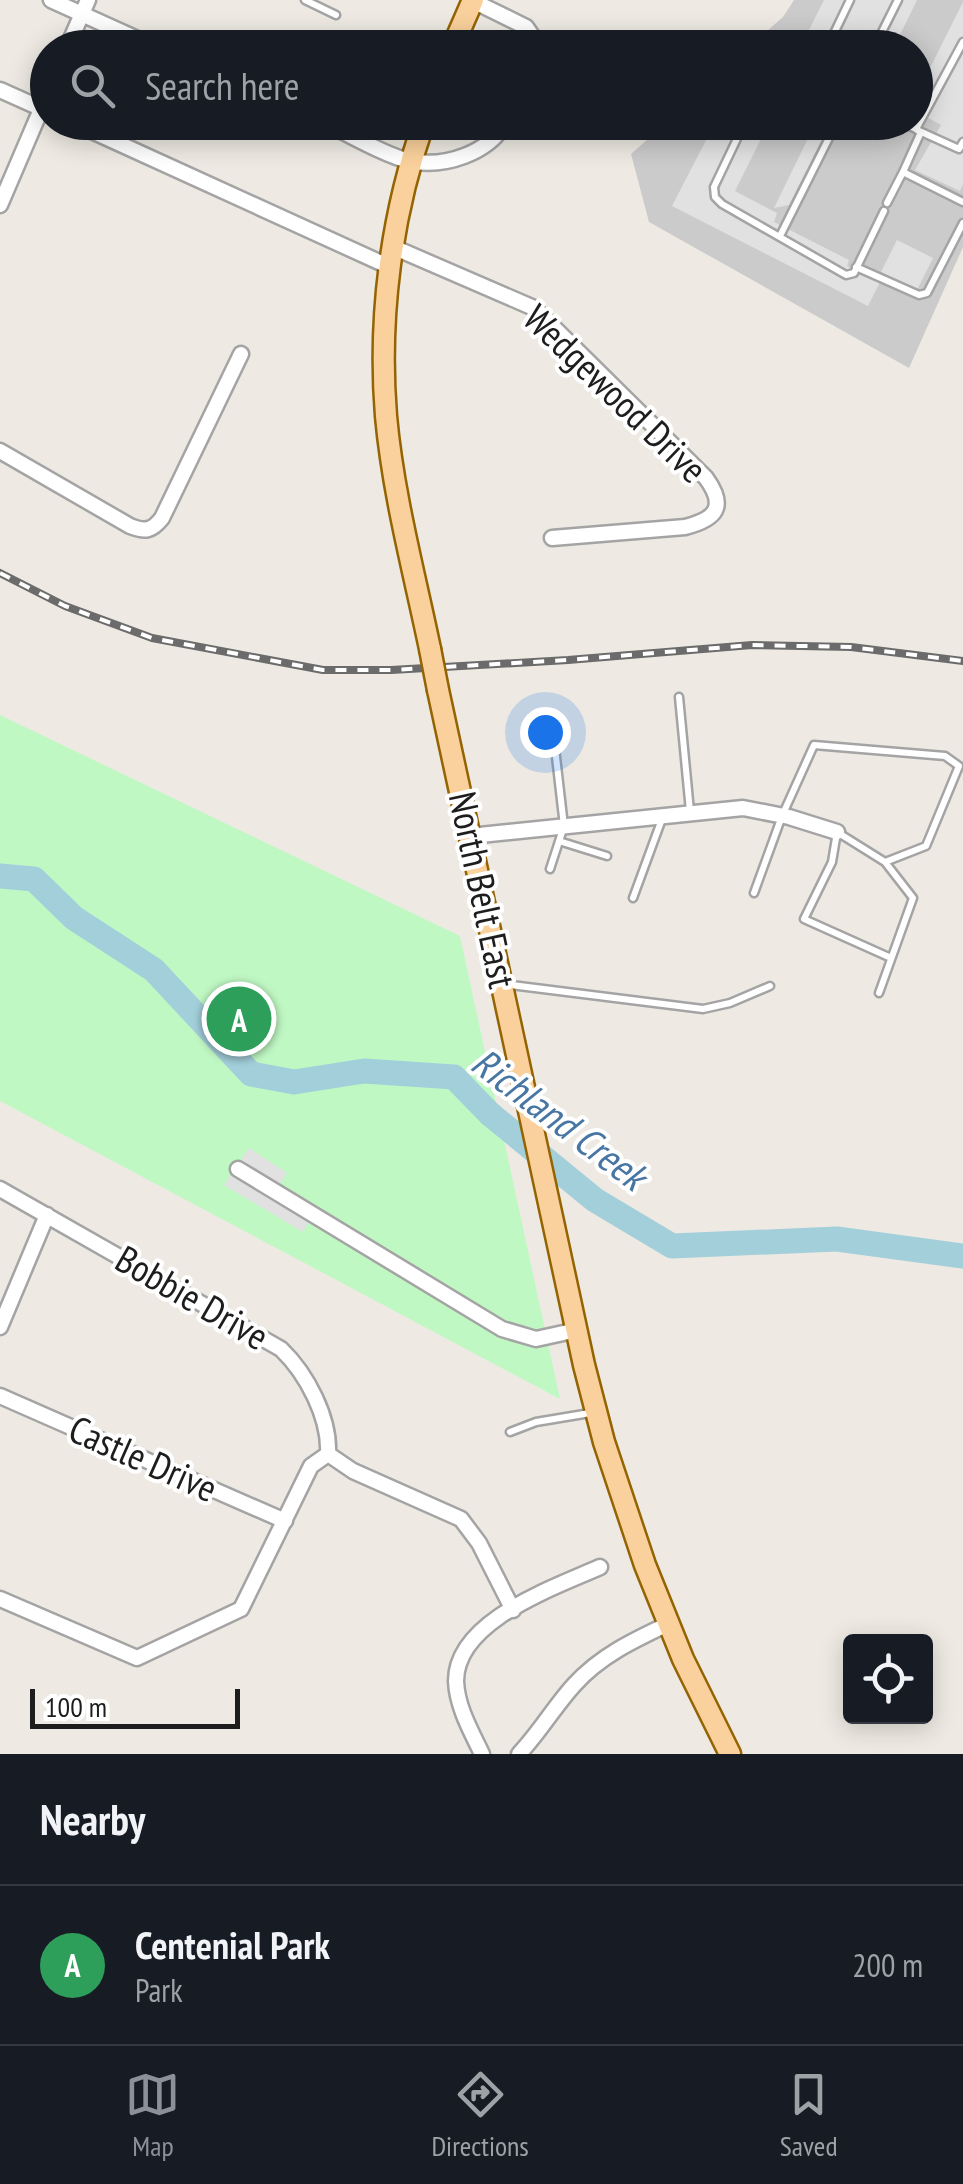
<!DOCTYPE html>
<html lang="en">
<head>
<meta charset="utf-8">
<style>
  :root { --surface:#171b24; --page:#20242c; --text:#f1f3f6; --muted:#9ea1a6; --line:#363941; --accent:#8c9099 }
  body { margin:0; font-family:"PT Sans Narrow",sans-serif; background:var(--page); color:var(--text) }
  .controls { position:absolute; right:30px; bottom:30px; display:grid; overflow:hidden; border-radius:10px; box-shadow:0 5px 25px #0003 }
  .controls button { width:90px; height:90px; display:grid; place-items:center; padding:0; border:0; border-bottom:2px solid var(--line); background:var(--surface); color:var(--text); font:50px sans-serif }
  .scale { position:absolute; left:30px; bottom:25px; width:210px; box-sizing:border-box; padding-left:10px; border:5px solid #1d1d1d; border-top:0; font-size:28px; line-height:35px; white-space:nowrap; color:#1d1d1d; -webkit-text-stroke:8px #fff; paint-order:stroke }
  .you { position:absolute; left:545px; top:732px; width:35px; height:35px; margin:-25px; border:8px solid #fff; border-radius:50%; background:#1a73e8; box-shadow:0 0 0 15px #1a73e833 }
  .badge { display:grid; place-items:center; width:65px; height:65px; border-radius:50%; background:var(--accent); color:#fff; font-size:32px; font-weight:700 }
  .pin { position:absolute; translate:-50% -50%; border:5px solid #fff; box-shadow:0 2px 10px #0006 }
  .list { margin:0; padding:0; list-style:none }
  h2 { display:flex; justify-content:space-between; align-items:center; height:130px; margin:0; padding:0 40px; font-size:42px }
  h2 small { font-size:32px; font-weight:400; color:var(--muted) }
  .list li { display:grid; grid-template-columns:65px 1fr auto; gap:30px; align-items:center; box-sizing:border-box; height:160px; padding:0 40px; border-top:2px solid var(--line) }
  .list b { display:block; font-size:38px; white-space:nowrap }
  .list p { margin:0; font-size:32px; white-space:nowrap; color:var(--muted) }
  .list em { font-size:32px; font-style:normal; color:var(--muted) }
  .icon { flex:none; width:55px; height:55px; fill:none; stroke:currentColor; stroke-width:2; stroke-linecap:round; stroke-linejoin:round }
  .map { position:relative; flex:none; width:963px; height:1754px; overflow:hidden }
  .search { position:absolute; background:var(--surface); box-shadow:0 5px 25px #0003; left:30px; right:30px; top:30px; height:110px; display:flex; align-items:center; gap:25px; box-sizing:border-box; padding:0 35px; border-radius:55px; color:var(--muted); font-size:38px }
  .sheet { height:290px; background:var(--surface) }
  nav { display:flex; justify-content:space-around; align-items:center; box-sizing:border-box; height:140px; border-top:2px solid var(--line); background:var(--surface); font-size:28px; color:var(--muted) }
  nav a { display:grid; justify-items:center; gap:5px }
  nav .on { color:var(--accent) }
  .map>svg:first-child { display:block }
</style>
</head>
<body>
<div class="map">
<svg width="963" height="1754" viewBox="0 0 963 1754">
  <rect width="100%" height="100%" fill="#eeeae3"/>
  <path fill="#cbcbcb" d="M794,0H963V247L909,368L649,222L631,154L666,123L916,122V48L749,47L783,17Z"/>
  <path fill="#c0f8c4" d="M0,715L460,936L560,1399L0,1101Z"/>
  <path fill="#e1e1e1" d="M824,0H917L894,47L800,48Z
    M963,2V184L960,191L915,170L941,125L916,111V96Z
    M715,123H769L735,191L777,213L774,222L849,260L847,266L880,282L868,306L672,206Z
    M830,123L789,205L774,208L815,124Z
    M897,240L933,258L917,290L881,272Z
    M249,1148L287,1173L276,1190L313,1214L303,1232L224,1185Z"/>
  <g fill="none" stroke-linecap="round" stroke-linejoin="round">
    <path stroke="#a3cfdb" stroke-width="25" d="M0,876L34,879L74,918L154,970L251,1074L294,1082L364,1071L454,1077L490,1114L595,1200L672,1246L837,1239L963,1256"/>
    <g stroke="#a4a4a4" stroke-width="11">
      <path id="lane" d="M305,0L336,15
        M827,48L850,0
        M874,48L898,0
        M745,122L714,187L715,197L722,204L846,275L854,273L884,211
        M902,122L916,129L963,42
        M917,130L959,149L963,142
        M921,132L903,172L963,202
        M887,203L903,172
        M780,236L837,122
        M856,267L919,295L927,293L963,223
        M679,697L690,811
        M559,841L607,856
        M550,869L564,826L552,722
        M754,893L782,816L814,745L945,756L959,766L926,846L885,862
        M633,898L662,819
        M503,984L703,1009L730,1003L770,986
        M879,993L913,898L885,862L837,832L832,862L804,919L891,958
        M510,1432L536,1422L590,1413"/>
    </g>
    <g stroke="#a4a4a4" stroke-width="19">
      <path id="street" d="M51,0L157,48
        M473,1L526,27L535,40L534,48
        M67,48L88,0
        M0,90L47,111
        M72,122L390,267
        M324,122C346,133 388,157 410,161C445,168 489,153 506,122
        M0,205L48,93
        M393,247L534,308L706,478C727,507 716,519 685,527L552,538
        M0,451L130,526C145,532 152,531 162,518L241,354
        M470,836L743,808L789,817L837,832
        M238,1169L502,1329L536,1339L577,1330
        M0,1189L281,1349C307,1374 330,1418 328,1454
        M0,1327L47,1215
        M0,1396L285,1521
        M328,1454L353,1471L461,1519L479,1543L513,1610
        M0,1599L137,1658L241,1609L311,1466L328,1454
        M482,1754C471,1731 457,1707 456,1681C456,1621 553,1588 600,1567
        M519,1754C540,1732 554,1707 574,1685C600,1656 634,1640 668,1624"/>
    </g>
    <g stroke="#946302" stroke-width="25">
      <path id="primary" d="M452,48L473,0
        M424,122C391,215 378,318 386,416C393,494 414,572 430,649
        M438,690L584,1365L604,1442L645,1565L683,1659L730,1754"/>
    </g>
    <use href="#lane" stroke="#fff" stroke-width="6"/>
    <use href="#street" stroke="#fff" stroke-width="14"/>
    <use href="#primary" stroke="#fad19c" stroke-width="20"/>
    <g stroke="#6b6b6b" stroke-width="8">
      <path id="rail" d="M0,573L65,606L152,638L323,670H391L568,660L752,645L851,647L963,661"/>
    </g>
    <use href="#rail" stroke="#fff" stroke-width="4" stroke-dasharray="11" stroke-linecap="butt"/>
    <g stroke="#946302" stroke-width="25" stroke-linecap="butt">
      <path id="primary-bridge" d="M430,649L438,690"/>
    </g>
    <use href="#primary-bridge" stroke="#fad19c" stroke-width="20"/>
  </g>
  <g text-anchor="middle" stroke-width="8" stroke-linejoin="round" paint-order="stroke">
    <g font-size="38" fill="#1d1d1d" stroke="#fff">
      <text transform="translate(615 394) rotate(44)" y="13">Wedgewood Drive</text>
      <text transform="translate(482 890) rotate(78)" y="13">North Belt East</text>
      <text transform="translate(192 1298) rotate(30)" y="13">Bobbie Drive</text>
      <text transform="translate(143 1459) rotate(24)" y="13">Castle Drive</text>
    </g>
    <g font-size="40" font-style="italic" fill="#4876a3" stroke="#fff">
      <text transform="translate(559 1119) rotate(37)" y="14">Richland Creek</text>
    </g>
  </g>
</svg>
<div class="controls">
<button><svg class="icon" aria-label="locate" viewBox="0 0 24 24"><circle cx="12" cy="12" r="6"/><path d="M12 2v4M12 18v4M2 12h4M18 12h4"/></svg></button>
</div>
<div class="scale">100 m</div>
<div class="you"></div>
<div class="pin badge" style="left:239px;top:1019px;background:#2e9e5b">A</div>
<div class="search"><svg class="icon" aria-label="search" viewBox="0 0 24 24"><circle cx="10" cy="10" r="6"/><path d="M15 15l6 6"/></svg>Search here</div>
</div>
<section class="sheet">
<h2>Nearby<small></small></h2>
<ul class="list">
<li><span class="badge" style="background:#2e9e5b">A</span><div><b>Centenial Park</b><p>Park</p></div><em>200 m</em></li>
</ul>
</section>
<nav>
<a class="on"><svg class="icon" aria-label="map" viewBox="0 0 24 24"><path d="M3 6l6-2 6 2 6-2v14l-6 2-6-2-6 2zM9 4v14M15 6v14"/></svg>Map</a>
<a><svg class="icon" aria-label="directions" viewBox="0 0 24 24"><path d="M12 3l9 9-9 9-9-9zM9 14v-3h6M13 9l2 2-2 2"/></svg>Directions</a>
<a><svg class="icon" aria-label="saved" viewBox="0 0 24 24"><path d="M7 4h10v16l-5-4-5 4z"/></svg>Saved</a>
</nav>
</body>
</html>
